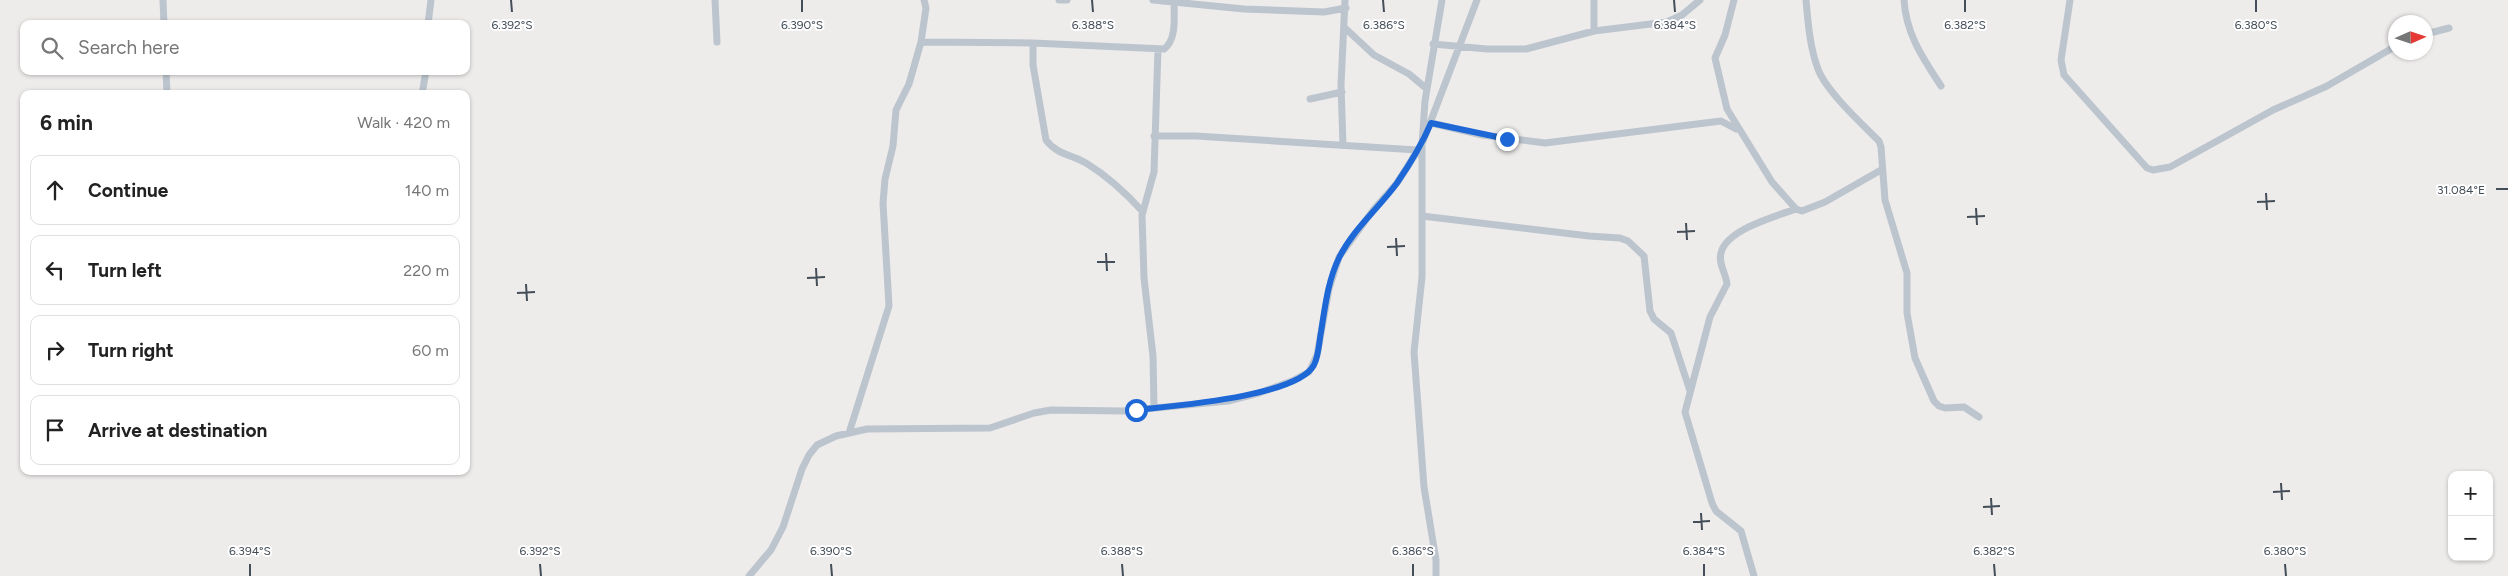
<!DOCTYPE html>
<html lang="en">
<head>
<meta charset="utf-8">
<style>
  :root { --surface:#fff; --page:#f6f6f6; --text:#222; --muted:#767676; --line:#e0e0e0 }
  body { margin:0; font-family:Figtree,sans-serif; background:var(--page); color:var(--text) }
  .controls { position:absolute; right:15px; bottom:15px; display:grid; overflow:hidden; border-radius:10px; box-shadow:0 1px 4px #0004 }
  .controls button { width:45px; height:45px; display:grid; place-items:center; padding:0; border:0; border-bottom:1px solid var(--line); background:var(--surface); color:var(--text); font:25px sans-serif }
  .compass { position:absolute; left:2388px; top:15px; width:45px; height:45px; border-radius:50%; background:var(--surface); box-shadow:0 1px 4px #0004; rotate:87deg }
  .stop { position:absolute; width:15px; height:15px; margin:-11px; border:4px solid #1d68d6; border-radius:50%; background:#fff }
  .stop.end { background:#1d68d6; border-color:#fff; box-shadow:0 1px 5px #0008 }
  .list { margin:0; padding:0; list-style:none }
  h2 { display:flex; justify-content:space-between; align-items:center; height:65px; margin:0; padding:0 20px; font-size:21px }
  h2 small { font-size:16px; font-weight:400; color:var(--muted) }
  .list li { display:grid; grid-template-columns:32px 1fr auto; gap:15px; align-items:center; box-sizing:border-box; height:70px; margin:0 10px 10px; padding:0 10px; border:1px solid var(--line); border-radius:10px }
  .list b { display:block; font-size:19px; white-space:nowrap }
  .list em { font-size:16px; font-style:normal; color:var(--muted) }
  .icon { flex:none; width:28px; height:28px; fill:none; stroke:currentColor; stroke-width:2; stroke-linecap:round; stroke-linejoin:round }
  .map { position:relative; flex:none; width:2508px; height:576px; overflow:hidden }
  .search { position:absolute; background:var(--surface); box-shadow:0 1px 4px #0004; left:20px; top:20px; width:450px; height:55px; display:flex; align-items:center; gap:12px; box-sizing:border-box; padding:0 18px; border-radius:10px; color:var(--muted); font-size:19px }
  .panel { position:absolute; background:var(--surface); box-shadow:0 1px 4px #0004; left:20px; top:90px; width:450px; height:385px; border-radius:10px }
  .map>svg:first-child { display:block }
</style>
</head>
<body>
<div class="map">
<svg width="2508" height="576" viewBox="0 0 2508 576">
  <rect width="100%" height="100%" fill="#eeebeb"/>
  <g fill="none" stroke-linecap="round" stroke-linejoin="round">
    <path stroke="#bcc5ce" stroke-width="7" d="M163,0L164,24
      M715,0L717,42
      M1059,0H1067
      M1153,0L1244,9L1324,12L1346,8
      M1594,0V31
      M1734,0L1725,35L1715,58L1727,109L1772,182L1796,209L1802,211L1825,202L1881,170
      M1806,0C1808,23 1810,48 1818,69C1826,91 1862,124 1879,141L1881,147L1885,200L1907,273V313L1915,358L1934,401L1939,406L1945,408L1964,407L1979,417
      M1904,0C1906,34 1923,58 1941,86
      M2070,0L2061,60L2064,75L2147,168L2153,170L2170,167L2273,110L2327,86L2396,46
      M428,24L431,0
      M1345,28L1374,55L1409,74L1427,89
      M2426,34L2449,28
      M921,42L1033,43L1164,49C1177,40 1174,16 1174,2
      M1033,43V65L1046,140C1056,154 1072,155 1086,163C1109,177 1125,192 1143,212
      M1433,44L1487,49H1526L1594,31L1667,22L1682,15L1700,0
      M166,71L167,94
      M422,94L426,71
      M1310,99L1342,92
      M1431,123L1482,135L1545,143L1721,121L1736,129
      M1154,136H1196L1417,150
      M1343,145L1341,85L1345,0
      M1422,216L1589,236L1620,238L1628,241L1644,256L1650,311L1654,319L1671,333L1690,391
      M1154,408L1153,356L1144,278L1142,215L1154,172L1158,49
      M849,433L889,306L883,203L885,179L893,146L896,110L909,84L921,42L926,8L924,0
      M749,576L771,550L783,527L802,469L809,455L817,445L836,436L867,429L990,428L1034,413L1051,410L1123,411L1228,401L1259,393L1292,381L1309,372L1317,355L1329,289L1339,257L1374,209L1397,183L1422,144L1477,0
      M1436,576V560L1424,487L1414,352L1422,277V144L1425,101L1442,0
      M1754,576L1741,531L1716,511L1712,503L1685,412L1710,317L1727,284C1726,274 1718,263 1721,253C1726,230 1776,216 1796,209"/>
  </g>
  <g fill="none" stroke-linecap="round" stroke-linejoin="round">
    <path stroke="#1d68d6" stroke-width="6" d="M1136,410C1171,406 1297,397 1314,365C1319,355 1319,342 1321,332C1325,307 1328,280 1339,258C1353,229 1379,208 1397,183C1410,164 1422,144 1431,123L1507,139"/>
  </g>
  <path fill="none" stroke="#444e58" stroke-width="2" d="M511,0L512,12M802,0V12M1092,0L1093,12M1383,0L1384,12M1674,0L1675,12M1965,0V12M2256,0V12M2496,189H2508M2266,193L2267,210M2257,202L2275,201M1976,208L1977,225M1967,217L1985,216M1686,223L1687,240M1677,232L1695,231M1396,238L1397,256M1387,247L1405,246M1106,253L1107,271M1097,262H1115M816,268L817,286M807,278L825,277M526,284L527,301M517,293L535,292M2281,483L2282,500M2273,492L2290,491M1991,498L1992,515M1983,507L2000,506M1701,513L1702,530M1693,522L1710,521M250,564V576M540,564L541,576M831,564L832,576M1122,564L1123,576M1413,564V576M1704,564V576M1994,564L1995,576M2285,564L2286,576"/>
  <g font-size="12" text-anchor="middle" fill="#444e58" stroke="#fff" stroke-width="4" stroke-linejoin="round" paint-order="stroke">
    <text x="512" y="29">6.392°S</text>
    <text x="802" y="29">6.390°S</text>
    <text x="1093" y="29">6.388°S</text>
    <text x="1384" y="29">6.386°S</text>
    <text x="1675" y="29">6.384°S</text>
    <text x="1965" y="29">6.382°S</text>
    <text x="2256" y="29">6.380°S</text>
    <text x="2461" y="194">31.084°E</text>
    <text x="250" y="555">6.394°S</text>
    <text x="540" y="555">6.392°S</text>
    <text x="831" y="555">6.390°S</text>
    <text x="1122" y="555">6.388°S</text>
    <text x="1413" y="555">6.386°S</text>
    <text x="1704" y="555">6.384°S</text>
    <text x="1994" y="555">6.382°S</text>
    <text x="2285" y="555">6.380°S</text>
  </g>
</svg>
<div class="controls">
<button>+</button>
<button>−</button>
</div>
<svg class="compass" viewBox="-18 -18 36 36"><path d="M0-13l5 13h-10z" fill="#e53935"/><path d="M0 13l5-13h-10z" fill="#767676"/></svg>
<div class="stop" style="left:1136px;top:410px"></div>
<div class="stop end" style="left:1507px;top:139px"></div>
<div class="search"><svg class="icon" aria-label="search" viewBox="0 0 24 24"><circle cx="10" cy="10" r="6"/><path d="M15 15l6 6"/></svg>Search here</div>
<section class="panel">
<h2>6 min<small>Walk · 420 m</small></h2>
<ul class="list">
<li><svg class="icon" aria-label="ahead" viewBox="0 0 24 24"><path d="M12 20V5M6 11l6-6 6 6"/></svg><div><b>Continue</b></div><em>140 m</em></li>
<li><svg class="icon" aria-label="left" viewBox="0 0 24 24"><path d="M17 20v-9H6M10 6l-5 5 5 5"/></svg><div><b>Turn left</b></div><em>220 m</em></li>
<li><svg class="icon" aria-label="right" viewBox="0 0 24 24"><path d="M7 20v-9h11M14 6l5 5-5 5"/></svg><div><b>Turn right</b></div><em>60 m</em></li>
<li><svg class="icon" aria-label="arrive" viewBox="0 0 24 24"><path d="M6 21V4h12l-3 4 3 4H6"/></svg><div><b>Arrive at destination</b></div></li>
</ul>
</section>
</div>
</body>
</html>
